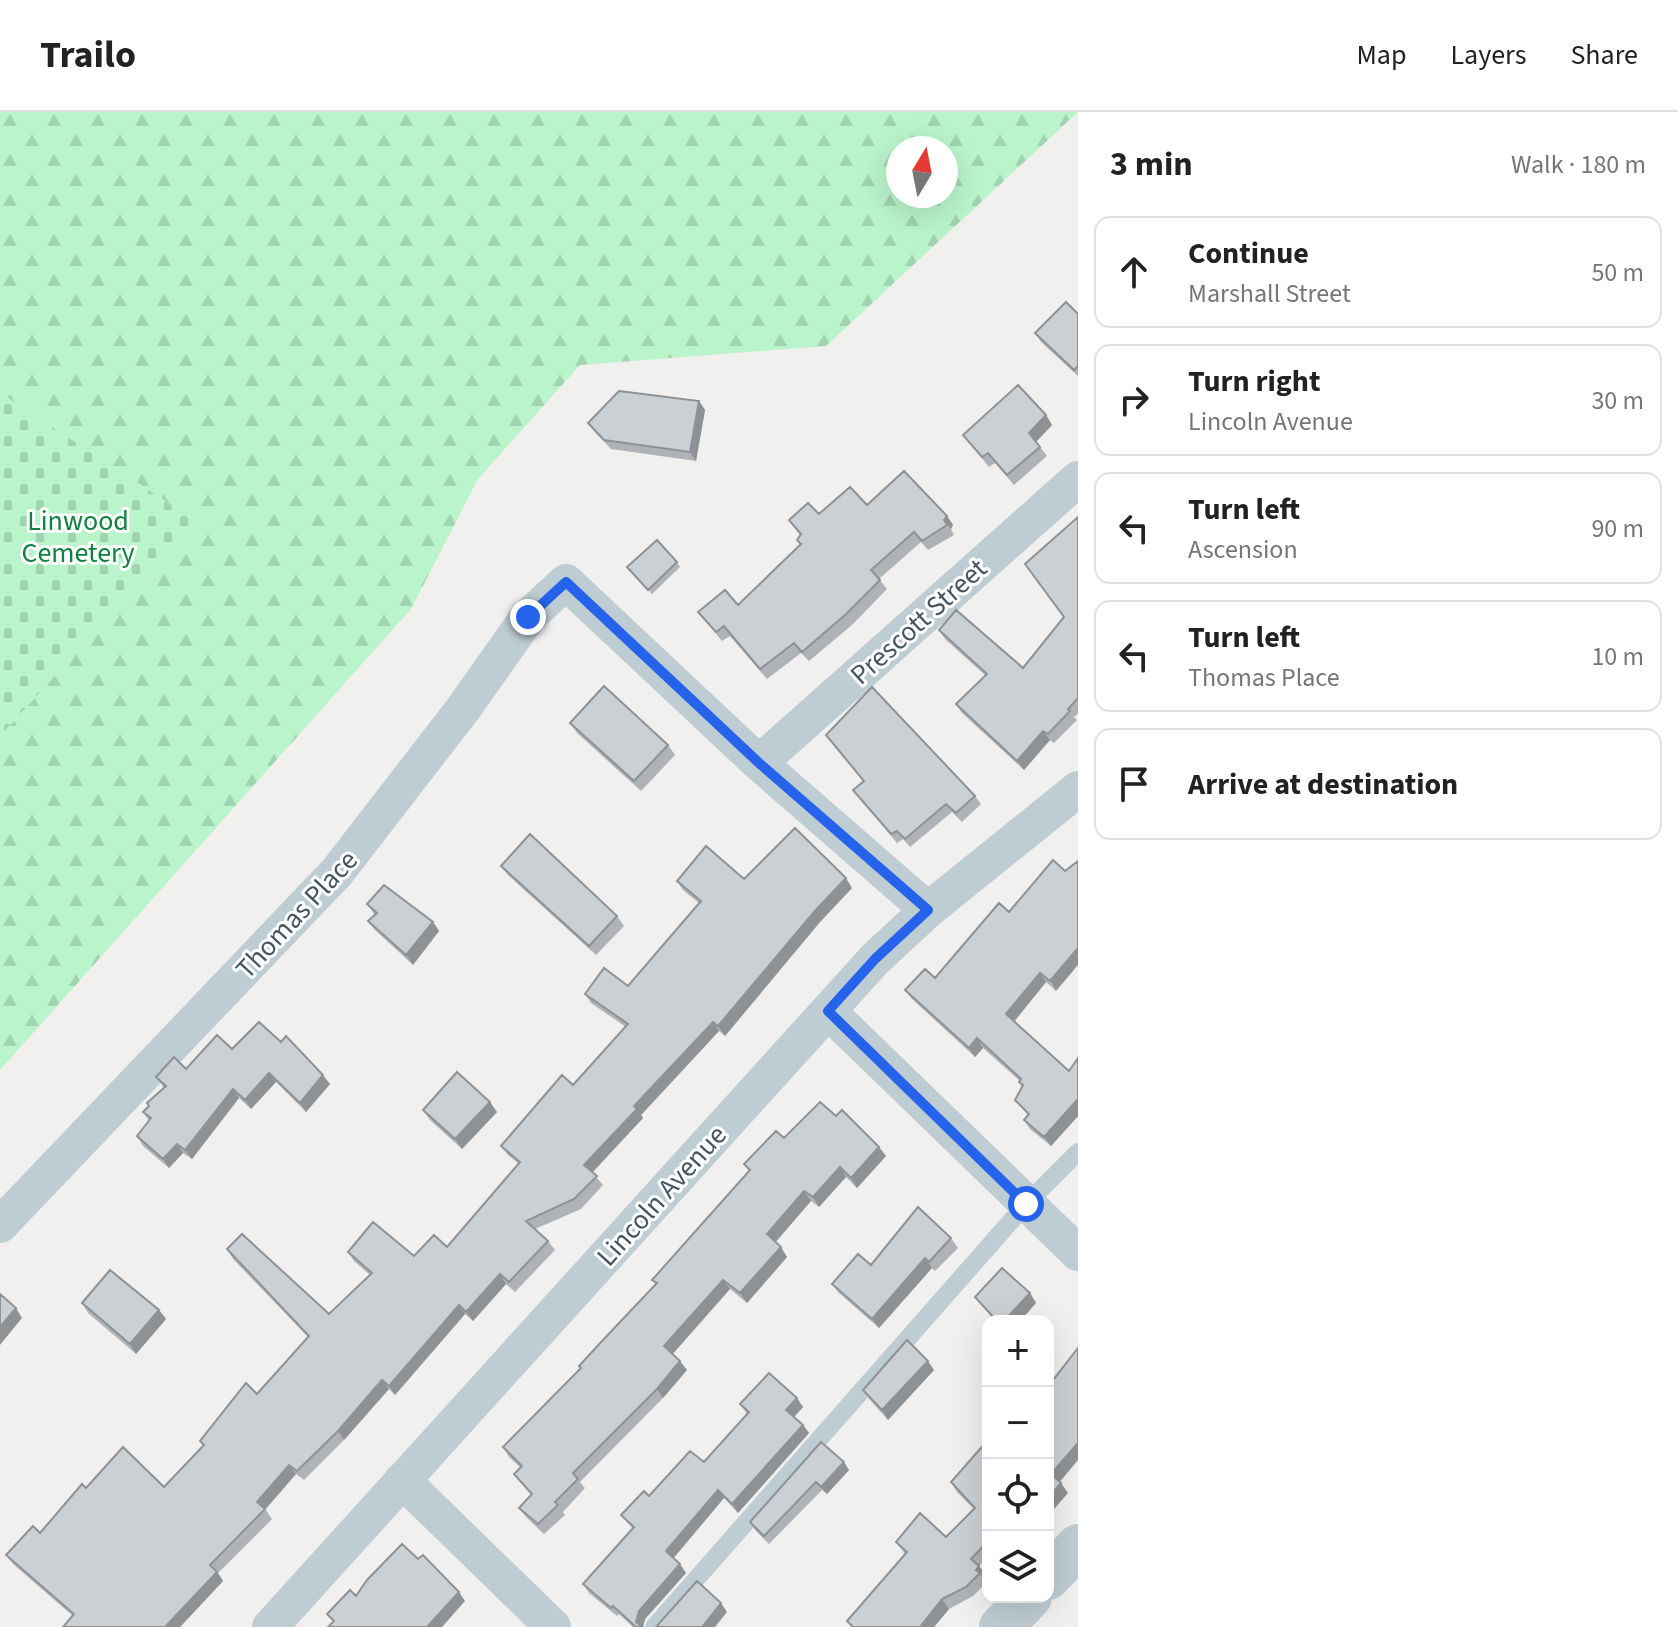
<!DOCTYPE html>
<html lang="en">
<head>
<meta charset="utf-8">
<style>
  :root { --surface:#fff; --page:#f2f2f2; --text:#222; --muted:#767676; --line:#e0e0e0 }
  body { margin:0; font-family:"Source Sans 3",sans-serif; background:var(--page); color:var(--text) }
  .controls { position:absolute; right:24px; bottom:24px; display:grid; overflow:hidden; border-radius:16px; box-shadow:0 8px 32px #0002 }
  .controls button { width:72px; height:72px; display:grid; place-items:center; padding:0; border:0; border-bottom:2px solid var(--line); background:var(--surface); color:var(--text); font:40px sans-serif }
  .compass { position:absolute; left:886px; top:24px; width:72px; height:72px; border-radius:50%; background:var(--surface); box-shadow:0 8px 32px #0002; rotate:10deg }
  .stop { position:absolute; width:24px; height:24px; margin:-18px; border:6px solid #2563eb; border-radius:50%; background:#fff }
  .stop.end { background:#2563eb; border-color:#fff; box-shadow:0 2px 8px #0008 }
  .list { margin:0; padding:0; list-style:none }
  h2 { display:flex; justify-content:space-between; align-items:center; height:104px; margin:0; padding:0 32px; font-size:34px }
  h2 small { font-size:26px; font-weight:400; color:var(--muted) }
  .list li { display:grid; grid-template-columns:52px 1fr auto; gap:24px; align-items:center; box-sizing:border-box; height:112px; margin:0 16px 16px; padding:0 16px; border:2px solid var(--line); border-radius:16px }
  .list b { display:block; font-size:30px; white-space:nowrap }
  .list p { margin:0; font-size:26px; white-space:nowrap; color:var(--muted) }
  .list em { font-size:26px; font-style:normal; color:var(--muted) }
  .icon { flex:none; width:44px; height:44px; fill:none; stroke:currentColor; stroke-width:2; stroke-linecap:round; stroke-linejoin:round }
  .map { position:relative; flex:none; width:1078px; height:1515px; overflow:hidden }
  header { display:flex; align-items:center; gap:48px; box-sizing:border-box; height:112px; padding:0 40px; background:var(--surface); border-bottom:2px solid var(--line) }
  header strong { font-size:38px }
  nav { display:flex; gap:44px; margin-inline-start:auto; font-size:28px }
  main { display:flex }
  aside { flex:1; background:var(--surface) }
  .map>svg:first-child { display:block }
</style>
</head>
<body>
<header>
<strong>Trailo</strong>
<nav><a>Map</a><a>Layers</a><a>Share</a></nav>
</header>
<main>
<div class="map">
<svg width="1078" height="1515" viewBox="0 0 1078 1515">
  <defs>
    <pattern id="forest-firs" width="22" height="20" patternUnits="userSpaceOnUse" patternTransform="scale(2)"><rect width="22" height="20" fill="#b9f4ca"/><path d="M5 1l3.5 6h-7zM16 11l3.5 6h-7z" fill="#a0d3b0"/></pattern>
    <pattern id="cemetery-stones" width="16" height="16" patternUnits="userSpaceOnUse" patternTransform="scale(2)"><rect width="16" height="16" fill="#b9f4ca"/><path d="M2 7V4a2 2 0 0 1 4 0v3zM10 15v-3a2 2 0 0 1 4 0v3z" fill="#a0d3b0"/></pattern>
  </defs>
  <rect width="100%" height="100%" fill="#f2efef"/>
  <path fill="url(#forest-firs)" fill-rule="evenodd" d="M0,0H1078L826,234L580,253L478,367L411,497L0,958V624L196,409L0,281ZM898,36H946V84H898Z"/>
  <path fill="url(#cemetery-stones)" d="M0,281L196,409L0,624Z"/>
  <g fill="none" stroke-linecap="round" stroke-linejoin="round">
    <path stroke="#beccd3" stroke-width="18" d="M654,1515L1026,1092L1078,1040"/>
    <path stroke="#beccd3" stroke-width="36" d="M759,651L1078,367
      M828,899L1078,1141
      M0,1113L337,760L463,597L528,505L566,470L759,651L928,798
      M402,1368L553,1515
      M270,1515L875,847L928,798L1078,677"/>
    <path stroke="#beccd3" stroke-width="44" d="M1048,1466L1078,1434
      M1001,1515L1030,1485"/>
  </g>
  <path fill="#afb3b7" d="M1078,202V264L1041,230L1035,221Z
    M699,289L705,298L696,349L611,337L595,320L588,311Z
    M1046,303L1052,313L1036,330L1047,344L1014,373L995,351L989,355L963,323Z
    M867,393L947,404L953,413L951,417L954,423L928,438L921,430L879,467L887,477L852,513L809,549L801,541L767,567L730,524L722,529L698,500L738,493L800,433L797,428L800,423L789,408Z
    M1078,405V602L1074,605L1077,608L1054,631L1050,628L1024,658L962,601L956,592L986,564L945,527L939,518L1023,556L1064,505Z
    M677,450L680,455L652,482L627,455Z
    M570,611L668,633L675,643L641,679L577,621Z
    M826,623L975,684L981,692L962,710L952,700L910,735L903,727L897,731L853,678L863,669Z
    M501,754L617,804L624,814L596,843L508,763Z
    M744,767L852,776L820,810L725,924L719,919L641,1003L643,1006L592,1060L603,1073L581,1097L535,1117L548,1129L555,1138L515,1180L506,1172L473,1209L465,1202L395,1283L389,1277L344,1328L304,1368L296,1362L265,1397L272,1407L218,1461L223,1469L180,1515H63L73,1504L13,1452L6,1443L40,1421L86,1376L164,1375L203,1334L200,1329L257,1282L308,1225L233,1147L227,1137L329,1202L370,1163L354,1149L348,1140L414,1144L447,1135L519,1052L508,1043L501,1034L573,973L626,915L591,891L585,882L628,874L699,791L683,778L677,769Z
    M999,791L1056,879L1046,870L1014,910L1069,959L1078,946V1004L1051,1034L1030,1017L1024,1008L1028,1003L1015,988L1022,975L1019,970L1020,969L983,936L975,945L912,887L905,878L935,866Z
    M367,792L433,810L439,819L413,853L375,818L368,809L375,803Z
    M281,930L330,972L306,1000L276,970L251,997L239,986L192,1047L183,1041L169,1056L143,1034L137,1024L149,1009L143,1000L164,976L156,965L186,957L232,937Z
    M423,998L497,1000L462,1037L430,1008Z
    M836,1004L879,1035L886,1044L857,1076L846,1065L819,1095L811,1089L775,1130L787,1145L747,1191L730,1177L672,1242L687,1258L663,1286L580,1370L585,1376L563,1400L565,1403L544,1422L526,1405L519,1396L531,1383L514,1362L521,1356L509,1345L503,1335L581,1256L655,1172L652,1168L749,1059L744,1052L784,1026Z
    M951,1126L958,1136L935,1159L932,1156L879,1216L839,1181L832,1172L871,1153Z
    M1030,1181L1036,1191L1020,1209H995L975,1185Z
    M82,1191L159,1198L166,1207L136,1242L88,1201Z
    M934,1258L888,1308L870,1288L863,1278Z
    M740,1292L803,1295L794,1305L803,1313L809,1321L738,1401L724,1386L673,1446L686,1461L645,1507L643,1515H633L619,1502L617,1504L589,1481L583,1472L633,1417L621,1403L649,1384L704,1350L747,1302Z
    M988,1328V1445L979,1454L986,1463L984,1466L987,1470L973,1484L949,1497L934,1515H852L847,1509L905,1442L896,1430L946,1425L974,1397L957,1380L951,1370Z
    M821,1330L849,1358L827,1382L822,1378L769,1432L755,1418L750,1410Z"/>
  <path fill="#8e9295" d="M699,289L705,298L696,349L690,340Z
    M1046,303L1052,313L1035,331L1029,321Z
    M947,404L953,413L951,417L944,408Z
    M1043,619L1050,628L1024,658L1017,649Z
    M846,766L852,776L820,810L725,924L718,914L814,800Z
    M433,810L439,819L413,853L406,843Z
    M1078,836V853L1056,879L1050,869Z
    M1040,861L1046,870L1012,912L1006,902Z
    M713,910L719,919L641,1003L643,1006L591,1062L584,1053L634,994Z
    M977,926L983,936L975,945L969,936Z
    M269,961L276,970L251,997L245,988Z
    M323,963L330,972L306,1000L300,991Z
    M233,977L239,986L192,1047L185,1038Z
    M1078,987V1004L1051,1034L1044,1025Z
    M490,990L497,1000L462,1037L455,1027Z
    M177,1032L183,1041L169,1056L163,1047Z
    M879,1035L886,1044L857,1076L851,1066Z
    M840,1055L846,1065L819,1095L813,1085Z
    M804,1079L811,1089L774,1132L767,1122Z
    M781,1135L787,1145L747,1191L740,1181Z
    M925,1146L932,1156L879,1216L872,1207Z
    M500,1162L506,1172L473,1209L466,1200Z
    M723,1168L730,1177L671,1244L664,1234Z
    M1030,1181L1036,1191L1020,1209H1004Z
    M459,1193L465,1202L395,1283L389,1274Z
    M16,1196L22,1206L0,1233V1215Z
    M159,1198L166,1207L136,1242L130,1232Z
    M680,1249L687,1258L663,1286L657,1277Z
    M928,1249L934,1258L888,1308L882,1298Z
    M382,1268L389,1277L344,1328L338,1319Z
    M797,1286L803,1295L792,1307L786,1298Z
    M803,1313L809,1321L738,1401L732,1392Z
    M1078,1331V1348L1058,1372L1051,1362Z
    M844,1350L849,1358L827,1382L821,1375Z
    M289,1353L296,1362L264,1399L257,1390Z
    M1061,1371L1068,1381L1048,1404V1386Z
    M718,1378L724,1386L672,1448L666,1439Z
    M680,1452L686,1461L645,1507L643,1515H640L636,1510L639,1499Z
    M979,1454L986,1463L984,1466L976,1458Z
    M217,1460L223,1469L180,1515H165Z
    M459,1480L465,1489L442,1515H427Z
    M942,1487L949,1497L934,1515H920Z
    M721,1491L727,1500L715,1515H702Z"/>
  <path fill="#cbd0d5" stroke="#8e9295" stroke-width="2" d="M1066,190L1078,202V254L1074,258L1035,221Z
    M1018,273L1046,303L1029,321L1040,335L1007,363L988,341L982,345L963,323Z
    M619,279L699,289L690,340L604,328L588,311Z
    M904,359L947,404L944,408L947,413L922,429L914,420L871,458L880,468L845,503L802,540L794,531L760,557L724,514L716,520L698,500L725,478L738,493L801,432L797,428L801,422L789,408L808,391L819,402L850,375L867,393Z
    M1078,405V586L1068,597L1070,599L1048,622L1043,619L1017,649L956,592L987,562L939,518L956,498L1023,556L1064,505L1025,452Z
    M657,428L677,450L648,478L627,455Z
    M604,574L668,633L634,669L570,611Z
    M872,575L975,684L956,701L946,692L905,727L897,719L891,722L853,678L864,669L826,623Z
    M795,716L846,766L814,800L718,914L713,910L634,994L637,997L584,1053L597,1064L574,1087L526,1109L548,1129L509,1170L500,1162L466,1200L459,1193L389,1274L382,1268L338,1319L297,1359L289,1353L257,1390L265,1397L210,1453L217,1460L165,1515H63L74,1502L6,1443L33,1414L40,1421L82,1372L86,1376L123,1335L164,1375L204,1333L200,1329L246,1271L257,1282L309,1224L227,1137L242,1122L329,1202L372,1161L348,1140L373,1110L414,1144L434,1123L447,1135L520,1050L501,1034L562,963L573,973L628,912L585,882L604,856L628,874L701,789L677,769L706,734L744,767Z
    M530,722L617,804L589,834L501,754Z
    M1053,748L1065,759L1078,749V836L1050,869L1040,861L1006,902L1069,959L1078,946V987L1044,1025L1024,1008L1029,1002L1015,988L1023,973L1019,970L1021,967L977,926L969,936L905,878L925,857L935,866L999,791L1009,800Z
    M384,773L433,810L406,843L368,809L377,801L367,792Z
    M259,910L281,930L286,924L323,963L300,991L269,961L245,988L233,977L185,1038L177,1032L163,1047L137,1024L151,1006L143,1000L149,994L147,991L166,974L156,965L174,945L186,957L217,923L232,937Z
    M457,960L490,990L455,1027L423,998Z
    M820,990L836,1004L842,998L879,1035L851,1066L840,1055L813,1085L804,1079L767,1122L781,1135L740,1181L723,1168L664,1234L680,1249L657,1277L573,1361L578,1367L555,1390L558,1393L538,1412L519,1396L532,1382L514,1362L522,1354L503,1335L581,1256L579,1254L603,1228L657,1171L652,1168L750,1058L744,1052L776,1019L784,1026Z
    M918,1095L951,1126L929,1150L925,1146L872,1207L832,1172L858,1142L871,1153Z
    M1002,1156L1030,1181L1004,1209H997L975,1185Z
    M110,1158L159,1198L130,1232L82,1191Z
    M0,1182L16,1196L0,1215Z
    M907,1228L928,1249L882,1298L863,1278Z
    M1078,1236V1331L1051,1362L1061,1371L1048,1386V1264L1053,1268Z
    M769,1261L797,1286L786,1298L803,1313L732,1392L718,1378L666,1439L680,1452L639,1499L636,1510L642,1515H636L613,1494L611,1496L583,1472L634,1415L621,1403L644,1379L649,1384L690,1339L704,1350L749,1300L740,1292Z
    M988,1328V1429L971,1447L979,1454L976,1458L980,1461L966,1475L942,1487L920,1515H853L847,1509L907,1440L896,1430L920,1401L946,1425L975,1396L951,1370Z
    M821,1330L844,1350L821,1375L816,1370L764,1424L750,1410Z
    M402,1432L418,1447L423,1443L459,1480L427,1515H328L334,1509L327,1502L350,1478L356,1484L367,1468Z
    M697,1469L721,1491L702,1515H656Z"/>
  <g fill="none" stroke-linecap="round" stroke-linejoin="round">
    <path stroke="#2563eb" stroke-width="10" d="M528,505L566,470L759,651L928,798L875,847L828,899L1026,1092"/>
  </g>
  <g text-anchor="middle" stroke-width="6" stroke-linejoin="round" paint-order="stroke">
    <g font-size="28" fill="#0d833d" stroke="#fff">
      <text x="78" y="418">Linwood<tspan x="78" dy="32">Cemetery</tspan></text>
    </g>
    <g font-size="28" fill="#45555f" stroke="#fff">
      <text transform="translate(918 509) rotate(-42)" y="10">Prescott Street</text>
      <text transform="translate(296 802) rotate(-47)" y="10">Thomas Place</text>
      <text transform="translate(661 1083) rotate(-48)" y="10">Lincoln Avenue</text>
    </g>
  </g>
</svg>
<div class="controls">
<button>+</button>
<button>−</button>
<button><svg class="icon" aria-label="locate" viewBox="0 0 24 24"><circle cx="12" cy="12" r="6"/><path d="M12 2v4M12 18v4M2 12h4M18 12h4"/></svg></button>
<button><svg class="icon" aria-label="layers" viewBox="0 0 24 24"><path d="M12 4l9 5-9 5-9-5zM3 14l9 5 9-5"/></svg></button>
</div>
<svg class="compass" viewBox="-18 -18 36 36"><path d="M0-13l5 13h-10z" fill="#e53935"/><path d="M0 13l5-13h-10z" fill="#767676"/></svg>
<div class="stop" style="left:1026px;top:1092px"></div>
<div class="stop end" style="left:528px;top:505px"></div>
</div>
<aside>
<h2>3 min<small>Walk · 180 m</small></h2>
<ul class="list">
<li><svg class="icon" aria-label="ahead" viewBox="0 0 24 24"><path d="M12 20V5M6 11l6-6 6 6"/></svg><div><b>Continue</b><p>Marshall Street</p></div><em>50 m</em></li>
<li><svg class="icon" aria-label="right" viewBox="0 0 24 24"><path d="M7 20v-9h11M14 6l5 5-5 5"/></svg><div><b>Turn right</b><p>Lincoln Avenue</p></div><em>30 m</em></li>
<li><svg class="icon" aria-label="left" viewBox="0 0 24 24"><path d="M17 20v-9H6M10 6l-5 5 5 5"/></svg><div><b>Turn left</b><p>Ascension</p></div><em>90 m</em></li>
<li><svg class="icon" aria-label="left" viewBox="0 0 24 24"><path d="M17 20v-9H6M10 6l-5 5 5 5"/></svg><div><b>Turn left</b><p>Thomas Place</p></div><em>10 m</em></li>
<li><svg class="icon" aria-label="arrive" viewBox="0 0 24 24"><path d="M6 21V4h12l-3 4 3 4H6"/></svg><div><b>Arrive at destination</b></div></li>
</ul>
</aside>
</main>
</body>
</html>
